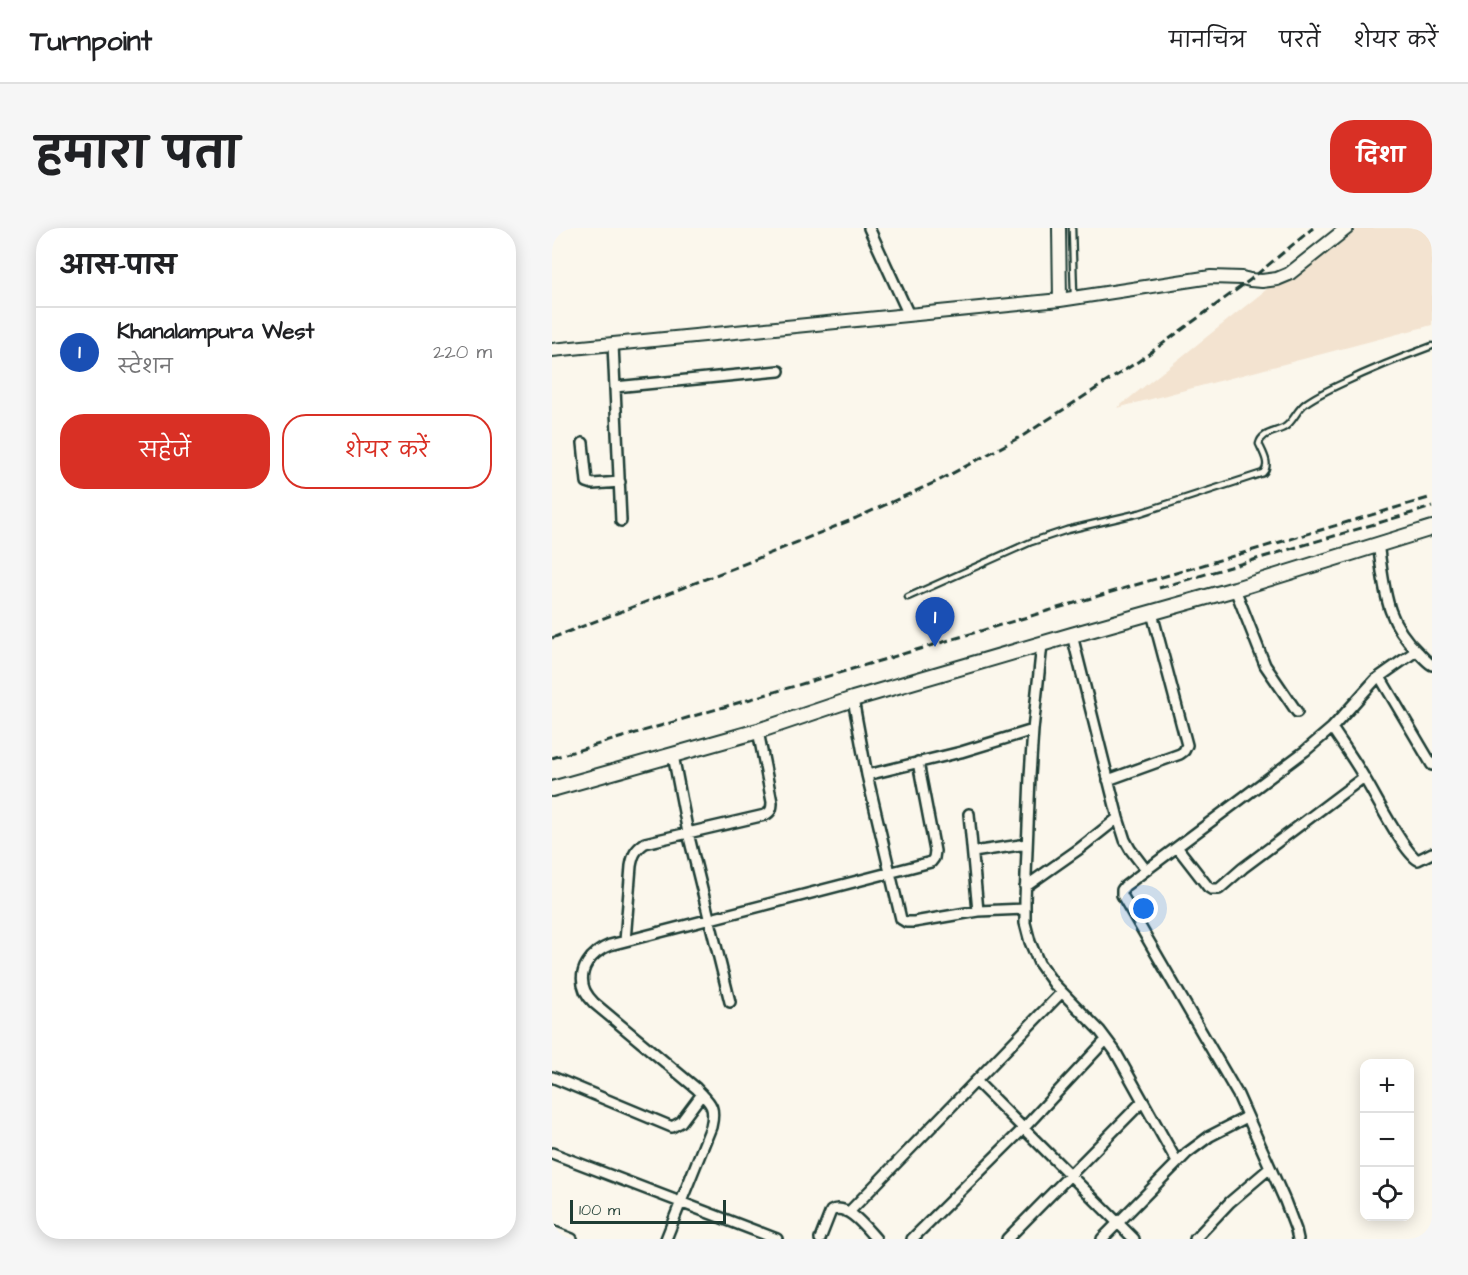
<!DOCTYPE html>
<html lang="hi">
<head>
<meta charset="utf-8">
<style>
  :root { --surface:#fff; --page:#f6f6f6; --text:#202124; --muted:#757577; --line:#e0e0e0; --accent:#d93025 }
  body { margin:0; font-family:"Architects Daughter","Playpen Sans Deva",sans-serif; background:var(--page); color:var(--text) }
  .controls { position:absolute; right:18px; bottom:18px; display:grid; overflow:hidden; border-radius:12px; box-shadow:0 3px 15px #0003 }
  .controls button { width:54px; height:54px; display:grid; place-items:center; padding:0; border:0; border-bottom:2px solid var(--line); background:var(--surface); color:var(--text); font:30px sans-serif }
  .scale { position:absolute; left:18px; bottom:15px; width:156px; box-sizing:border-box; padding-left:6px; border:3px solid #1f3d34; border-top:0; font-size:16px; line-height:21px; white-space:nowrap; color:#1f3d34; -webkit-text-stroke:4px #fbf7ec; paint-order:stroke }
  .you { position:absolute; left:592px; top:681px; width:21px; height:21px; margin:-15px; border:4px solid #fff; border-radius:50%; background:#1a73e8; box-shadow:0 0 0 9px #1a73e833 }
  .badge { display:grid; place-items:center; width:39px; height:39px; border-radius:50%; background:var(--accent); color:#fff; font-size:20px; font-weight:700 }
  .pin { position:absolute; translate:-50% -50px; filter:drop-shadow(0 2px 3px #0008) }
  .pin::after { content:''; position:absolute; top:32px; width:21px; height:18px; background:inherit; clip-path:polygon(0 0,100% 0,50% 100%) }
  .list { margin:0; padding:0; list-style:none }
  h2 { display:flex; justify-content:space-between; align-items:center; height:78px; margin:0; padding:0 24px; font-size:26px }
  h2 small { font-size:20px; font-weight:400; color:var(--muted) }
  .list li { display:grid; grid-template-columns:39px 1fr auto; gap:18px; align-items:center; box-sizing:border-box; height:90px; padding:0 24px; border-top:2px solid var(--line) }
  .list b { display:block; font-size:22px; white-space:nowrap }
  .list p { margin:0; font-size:20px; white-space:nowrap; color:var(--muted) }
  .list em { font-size:20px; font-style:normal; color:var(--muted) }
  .actions { display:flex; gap:12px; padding:18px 24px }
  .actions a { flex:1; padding:14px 0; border:2px solid var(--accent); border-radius:24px; text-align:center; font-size:21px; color:var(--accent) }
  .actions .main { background:var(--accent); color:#fff }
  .icon { flex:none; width:33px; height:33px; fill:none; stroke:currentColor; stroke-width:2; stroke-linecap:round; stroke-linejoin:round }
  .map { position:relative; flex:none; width:880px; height:1011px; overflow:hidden; border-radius:24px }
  header { display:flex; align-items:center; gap:36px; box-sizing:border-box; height:84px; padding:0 30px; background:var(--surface); border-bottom:2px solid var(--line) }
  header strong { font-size:28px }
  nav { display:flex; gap:33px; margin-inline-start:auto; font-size:21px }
  .intro { display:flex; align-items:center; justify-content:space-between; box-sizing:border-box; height:144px; padding:0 36px }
  h1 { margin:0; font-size:42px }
  .button { padding:15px 27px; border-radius:24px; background:var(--accent); color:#fff; font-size:21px; font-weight:700 }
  main { display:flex; gap:36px; padding:0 36px }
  aside { flex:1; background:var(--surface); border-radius:24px; box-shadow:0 3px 15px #0003 }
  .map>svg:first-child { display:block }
</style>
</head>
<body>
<header>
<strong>Turnpoint</strong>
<nav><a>मानचित्र</a><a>परतें</a><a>शेयर करें</a></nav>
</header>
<div class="intro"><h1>हमारा पता</h1><a class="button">दिशा</a></div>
<main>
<aside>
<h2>आस-पास<small></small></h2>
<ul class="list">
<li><span class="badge" style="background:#1a4fb4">1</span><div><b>Khanalampura West</b><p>स्टेशन</p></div><em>220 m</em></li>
</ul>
<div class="actions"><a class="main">सहेजें</a><a>शेयर करें</a></div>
</aside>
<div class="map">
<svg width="880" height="1011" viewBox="0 0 880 1011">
  <rect width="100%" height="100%" fill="#fbf7ec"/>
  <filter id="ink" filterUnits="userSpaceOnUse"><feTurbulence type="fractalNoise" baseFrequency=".0167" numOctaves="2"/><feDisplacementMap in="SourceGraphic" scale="12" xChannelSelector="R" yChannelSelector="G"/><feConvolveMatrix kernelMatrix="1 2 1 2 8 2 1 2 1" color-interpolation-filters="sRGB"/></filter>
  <g filter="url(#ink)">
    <path fill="#f3e3d0" d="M792,0H880V97L565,180Z"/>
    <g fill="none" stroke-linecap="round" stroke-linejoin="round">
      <g stroke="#1f3d34" stroke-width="9">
        <path id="service" d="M520,0L522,67
          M356,369L479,314L515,302L588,285L711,245C719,237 711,225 707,216C710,204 723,205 733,199C742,193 745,181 754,175C765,167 778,161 791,155C820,141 850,129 880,118"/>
      </g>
      <g stroke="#1f3d34" stroke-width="14">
        <path id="minor" d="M317,0L357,87
          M61,116L69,293
          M63,159L227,143
          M31,215L35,254L41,256L68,254
          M826,316C833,360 832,392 866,424C871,429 875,434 880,437
          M683,361L713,437L745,484
          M520,407L566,590L573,612L578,621L594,642
          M490,416L481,502L478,548L473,672V695L478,714L487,735L502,756L548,803L563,823L625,934
          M828,449L880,537
          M301,471L315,547L349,691L354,694H362L426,683L473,681
          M780,500C791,517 803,533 813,551C823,567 852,625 866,632L880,625
          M121,527L136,605L178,774
          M315,547L409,524L481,502
          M556,552L628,526L632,523L635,517L600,385
          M417,586L426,683
          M625,619L656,659L659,661H667L691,640L812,549
          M421,624L475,616
          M473,659L527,621L566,590
          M73,713L79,638C81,627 83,622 93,615L213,587C219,584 220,581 220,574L206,503
          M0,849L120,899L129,894L150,866
          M425,854L582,1011
          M0,925L225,1011
          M297,984L510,764
          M0,1003L20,1011
          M114,1011L159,899C164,877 158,875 144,860L42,775C39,772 35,767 33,763C24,742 40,724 58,717L379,634L382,630L383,623L366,534
          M268,1011L279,983C295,974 314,1000 324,1011
          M360,1011L472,900L554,812
          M455,1011L590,874
          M550,1011L635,925L658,908L695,889
          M643,1011L678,974L718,940
          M746,1011L744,1002L733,973L686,867L570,667V662L573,658L753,523L780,500L823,452L864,423"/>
      </g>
      <g stroke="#1f3d34" stroke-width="16">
        <path id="tertiary" d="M508,72L659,49L690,50L698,52L710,53L725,51L737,46L795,0
          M0,122L508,72L507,0"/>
      </g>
      <g stroke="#1f3d34" stroke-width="18">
        <path id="secondary" d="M0,561L206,503L301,471L520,407L683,361L880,300"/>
      </g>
      <use href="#service" stroke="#fbf7ec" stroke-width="4.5"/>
      <use href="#minor" stroke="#fbf7ec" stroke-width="9"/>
      <use href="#tertiary" stroke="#fbf7ec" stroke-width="12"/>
      <use href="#secondary" stroke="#fbf7ec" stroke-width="14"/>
      <path stroke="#1f3d34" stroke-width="3" stroke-dasharray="9 4.5" stroke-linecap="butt" d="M607,360L880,279
        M0,410L187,338L304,290L386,253L472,207L587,133L698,52L761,0
        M0,530L880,269"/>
    </g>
  </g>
</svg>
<div class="controls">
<button>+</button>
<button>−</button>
<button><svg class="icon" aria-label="locate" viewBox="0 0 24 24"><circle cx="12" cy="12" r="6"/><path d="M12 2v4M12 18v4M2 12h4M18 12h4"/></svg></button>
</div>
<div class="scale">100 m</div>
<div class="you"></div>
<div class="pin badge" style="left:383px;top:419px;background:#1a4fb4">1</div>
</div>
</main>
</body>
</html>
